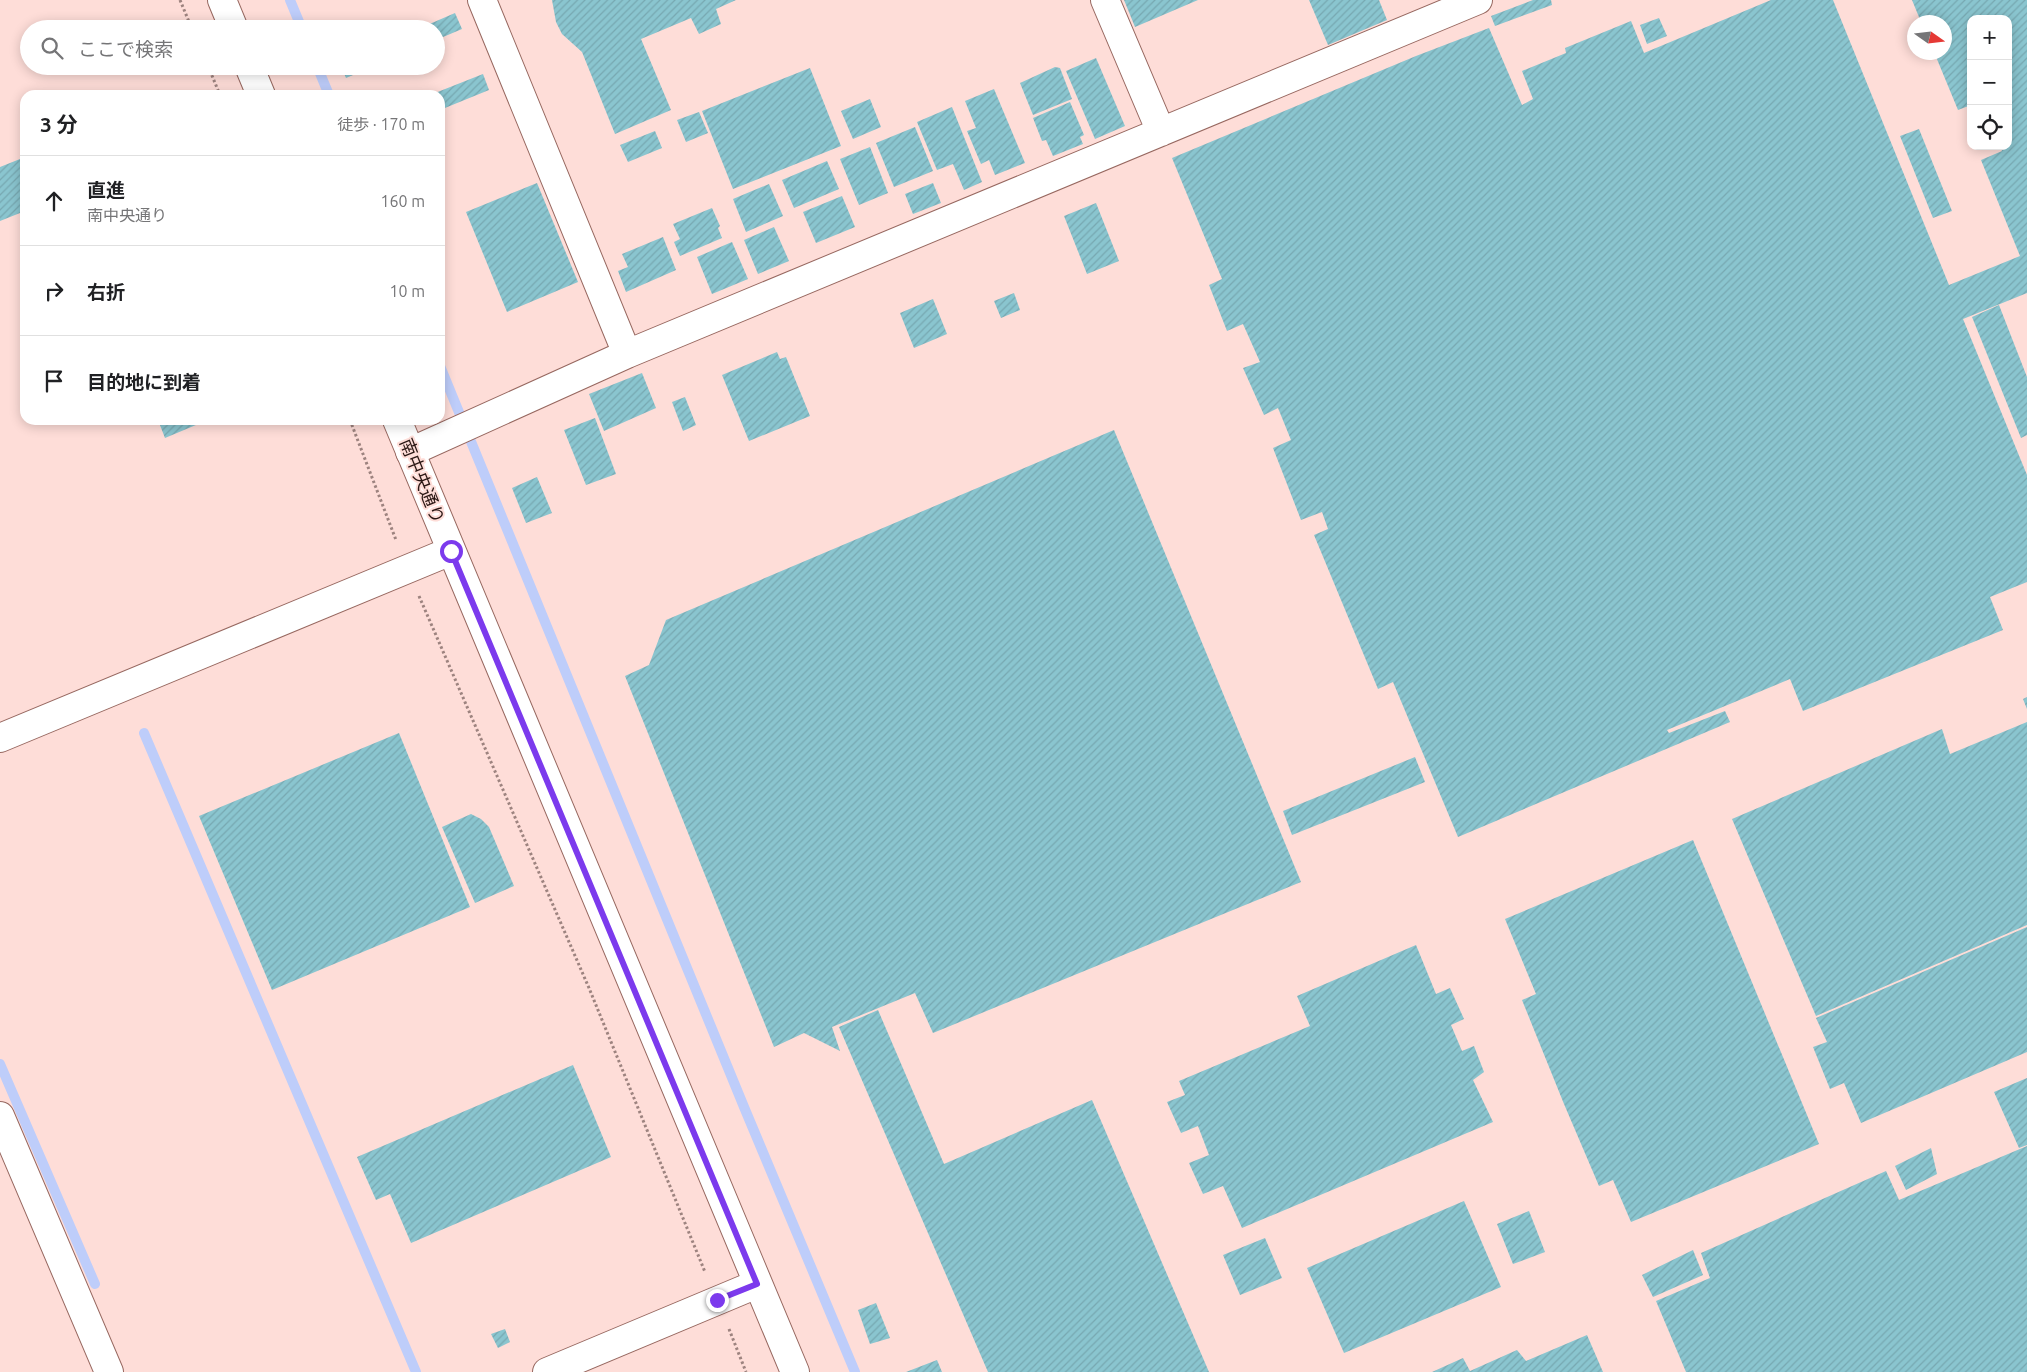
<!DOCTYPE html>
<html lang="ja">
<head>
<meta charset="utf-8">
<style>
  :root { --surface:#fff; --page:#f2f2f2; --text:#202124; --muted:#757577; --line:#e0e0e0 }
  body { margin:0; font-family:Ubuntu,"Noto Sans JP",sans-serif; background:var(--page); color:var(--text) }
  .controls { position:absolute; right:15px; top:15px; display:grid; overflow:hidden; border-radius:10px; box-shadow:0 2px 12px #0003 }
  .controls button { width:45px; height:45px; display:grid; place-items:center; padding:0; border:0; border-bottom:1px solid var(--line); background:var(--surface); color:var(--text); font:25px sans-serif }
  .compass { position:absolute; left:1907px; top:15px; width:45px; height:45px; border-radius:50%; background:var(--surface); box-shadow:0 2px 12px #0003; rotate:104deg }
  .stop { position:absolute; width:15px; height:15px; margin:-11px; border:4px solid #7c3aed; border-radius:50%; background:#fff }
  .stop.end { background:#7c3aed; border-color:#fff; box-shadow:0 1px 5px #0008 }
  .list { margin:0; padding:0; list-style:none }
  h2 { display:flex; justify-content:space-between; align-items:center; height:65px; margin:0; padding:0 20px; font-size:21px }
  h2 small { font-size:16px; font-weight:400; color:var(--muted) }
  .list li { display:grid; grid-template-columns:32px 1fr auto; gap:15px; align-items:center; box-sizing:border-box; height:90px; padding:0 20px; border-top:1px solid var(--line) }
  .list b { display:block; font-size:19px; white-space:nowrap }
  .list p { margin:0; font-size:16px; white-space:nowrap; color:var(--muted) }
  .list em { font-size:16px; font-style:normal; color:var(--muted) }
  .icon { flex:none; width:28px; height:28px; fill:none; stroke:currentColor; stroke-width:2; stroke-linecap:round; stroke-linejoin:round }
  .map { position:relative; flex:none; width:2027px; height:1372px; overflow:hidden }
  .search { position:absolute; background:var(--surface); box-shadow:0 2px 12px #0003; left:20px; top:20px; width:425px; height:55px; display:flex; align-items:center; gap:12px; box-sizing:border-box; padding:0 18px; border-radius:28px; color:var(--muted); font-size:19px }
  .panel { position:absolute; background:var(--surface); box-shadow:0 2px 12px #0003; left:20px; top:90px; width:425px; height:335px; border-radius:15px }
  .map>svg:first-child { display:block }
</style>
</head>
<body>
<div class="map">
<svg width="2027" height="1372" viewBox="0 0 2027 1372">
  <defs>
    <pattern id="building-hatch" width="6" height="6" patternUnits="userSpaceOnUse" patternTransform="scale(1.25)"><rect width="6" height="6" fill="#8ac5cf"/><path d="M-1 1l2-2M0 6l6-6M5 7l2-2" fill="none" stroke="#77a8b1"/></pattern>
  </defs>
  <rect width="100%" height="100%" fill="#feddd8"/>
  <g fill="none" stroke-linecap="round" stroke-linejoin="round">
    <path stroke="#becdfa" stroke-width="10" d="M290,0L302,29
      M317,66L329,95
      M440,366L744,1107L855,1372
      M144,733L416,1372
      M0,1064L95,1284"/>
  </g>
  <path fill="url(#building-hatch)" d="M552,0H736L716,9L721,24L699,34L691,18L641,39L671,110L615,134L582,52L562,34L556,22Z
    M1124,0H1198L1135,27Z
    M1309,0H1379L1387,20L1328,45Z
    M1533,0H1551L1552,5L1495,26L1491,16Z
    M1771,0H1833L1949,285L2020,256L1981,160L2002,151L2000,146H2008V19H1971V105L1958,110L1934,52H1944V22H1921L1912,0H2027V293L1963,319L2027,475V582L1990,597L2003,630L1803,711L1790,679L1667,730L1669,733L1725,711L1730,722L1458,837L1393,682L1378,689L1314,535L1328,529L1322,512L1301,520L1273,448L1291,440L1278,408L1264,415L1243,368L1260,362L1243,324L1227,331L1209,285L1222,279L1172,158L1416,56L1489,28L1522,105L1533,99L1522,71L1566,53L1565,48L1631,21L1644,53Z
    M455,13L462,29L436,40V29H418Z
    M1659,18L1667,36L1647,44L1640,25Z
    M1096,58L1125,126L1095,139L1066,71Z
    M341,66H374L346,78Z
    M1055,67L1060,68L1072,99L1033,115L1020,83Z
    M810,68L841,146L733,189L702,111Z
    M483,74L489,90L440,110V95H430Z
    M994,89L1025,163L995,175L989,160L981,164L967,131L976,128L965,101Z
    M870,99L881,127L853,139L841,111Z
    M1070,102L1084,135L1080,137L1083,144L1053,156L1046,140L1042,141L1033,118Z
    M952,107L982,182L964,190L953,164L937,170L917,122Z
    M699,112L708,133L686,142L677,120Z
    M915,127L933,171L894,187L876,143Z
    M1919,129L1952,211L1933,218L1900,136Z
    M655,131L662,148L628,162L620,145Z
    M870,147L888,193L859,205L840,159Z
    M25,157V211L0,221V167Z
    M827,161L839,189L794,208L782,180Z
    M537,183L578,282L507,312L466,212Z
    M933,183L941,203L913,214L905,194Z
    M769,184L783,216L746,232L733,199Z
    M842,196L855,227L816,243L803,212Z
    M1096,203L1119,261L1087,274L1064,216Z
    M712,208L720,226L718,228L722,238L680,256L674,242L680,239L673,224Z
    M774,227L789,261L758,274L744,240Z
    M663,237L676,270L626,292L618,271L628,267L622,254Z
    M732,242L748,279L712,294L697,257Z
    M1014,293L1020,310L1001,318L994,301Z
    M933,299L947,334L914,348L900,313Z
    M1999,305L2027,377V435L2021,438L1972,317Z
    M777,352L780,359L786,357L810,416L749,441L722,375Z
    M642,373L656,408L604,431L589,394Z
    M685,397L696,425L683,431L672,402Z
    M595,418L616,474L586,485L564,430Z
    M158,420H202L203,422L165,438Z
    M1114,430L1301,882L933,1033L915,993L832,1027L840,1051L804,1033L774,1047L625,676L649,665L666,620Z
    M537,477L552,513L526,523L512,488Z
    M2027,697V709L2023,699Z
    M2027,722V925L1816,1016L1732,819L1942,729L1950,754Z
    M399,733L470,907L272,990L199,816Z
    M1415,757L1425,782L1292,835L1283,811Z
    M471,814L481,819L489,827L514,886L475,903L442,827Z
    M1693,840L1819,1144L1631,1222L1613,1180L1599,1186L1564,1104L1522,1000L1536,994L1505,919Z
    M2027,927V1052L1861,1123L1844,1083L1830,1089L1813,1047L1827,1042L1816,1018Z
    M1416,945L1436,994L1450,988L1464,1019L1451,1025L1462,1051L1474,1046L1484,1072L1473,1080L1493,1122L1242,1228L1223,1186L1203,1194L1189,1163L1209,1155L1198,1126L1181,1133L1167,1102L1185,1095L1179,1081L1310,1026L1297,996Z
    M878,1010L944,1164L1092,1100L1209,1372H988L839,1027Z
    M573,1065L611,1157L411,1243L390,1194L376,1200L357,1157Z
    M2027,1078V1145L2019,1148L1994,1092Z
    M2027,1146V1372H1686L1656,1301L1710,1278L1701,1253L1886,1171L1899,1200Z
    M1931,1148L1937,1174L1906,1190L1895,1166Z
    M1464,1201L1501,1287L1344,1353L1307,1268Z
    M1529,1211L1545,1252L1513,1264L1497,1224Z
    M1265,1238L1282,1278L1240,1295L1223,1255Z
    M1693,1250L1703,1275L1653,1297L1642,1275Z
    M876,1303L890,1338L870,1344L858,1310Z
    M505,1329L510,1342L498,1348L491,1334Z
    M1587,1335L1603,1372H1432L1463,1358L1470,1371L1517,1350L1526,1361Z
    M937,1360L942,1372H906Z"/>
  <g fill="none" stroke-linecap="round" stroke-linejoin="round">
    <g stroke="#976860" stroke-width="30">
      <path id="street" d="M482,0L627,354
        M1105,0L1161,132
        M410,452L627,354L1478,0
        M0,1116L109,1372"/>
    </g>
    <g stroke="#976860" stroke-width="30">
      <path id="secondary" d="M222,0L234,29
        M249,66L261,95
        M397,420L795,1372
        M0,738L451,551
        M547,1372L757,1284"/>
    </g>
    <path stroke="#9d837f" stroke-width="3" stroke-dasharray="2.5 2.5" stroke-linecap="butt" d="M180,0L192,29
      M208,66L220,95
      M350,420L396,540
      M419,596L589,988L705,1272
      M729,1329L746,1372"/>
    <use href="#street" stroke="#fff" stroke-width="28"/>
    <use href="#secondary" stroke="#fff" stroke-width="28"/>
  </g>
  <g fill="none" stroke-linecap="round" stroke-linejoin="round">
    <path stroke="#7c3aed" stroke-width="6" d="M451,551L757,1284L717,1300"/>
  </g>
  <g text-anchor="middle" stroke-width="4" stroke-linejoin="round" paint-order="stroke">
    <g font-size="18" fill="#291613" stroke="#feddd8">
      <text transform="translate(422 481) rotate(68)" y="6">南中央通り</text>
    </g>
  </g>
</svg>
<div class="controls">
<button>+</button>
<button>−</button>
<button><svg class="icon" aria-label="locate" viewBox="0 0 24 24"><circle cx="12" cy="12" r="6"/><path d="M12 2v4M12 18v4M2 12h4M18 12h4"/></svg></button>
</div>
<svg class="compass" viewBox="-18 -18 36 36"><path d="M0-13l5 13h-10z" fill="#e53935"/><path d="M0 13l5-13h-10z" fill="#757577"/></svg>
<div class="stop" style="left:451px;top:551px"></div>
<div class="stop end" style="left:717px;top:1300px"></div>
<div class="search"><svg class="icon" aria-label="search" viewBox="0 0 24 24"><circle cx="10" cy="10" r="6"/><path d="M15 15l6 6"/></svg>ここで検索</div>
<section class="panel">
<h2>3 分<small>徒歩 · 170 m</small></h2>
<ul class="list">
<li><svg class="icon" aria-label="ahead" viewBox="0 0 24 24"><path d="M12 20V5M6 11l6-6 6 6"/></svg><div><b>直進</b><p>南中央通り</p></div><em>160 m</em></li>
<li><svg class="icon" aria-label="right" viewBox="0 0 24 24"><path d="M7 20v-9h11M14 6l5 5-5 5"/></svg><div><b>右折</b></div><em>10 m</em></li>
<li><svg class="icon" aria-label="arrive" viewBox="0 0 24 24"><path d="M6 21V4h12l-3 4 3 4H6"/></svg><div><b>目的地に到着</b></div></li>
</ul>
</section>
</div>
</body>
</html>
